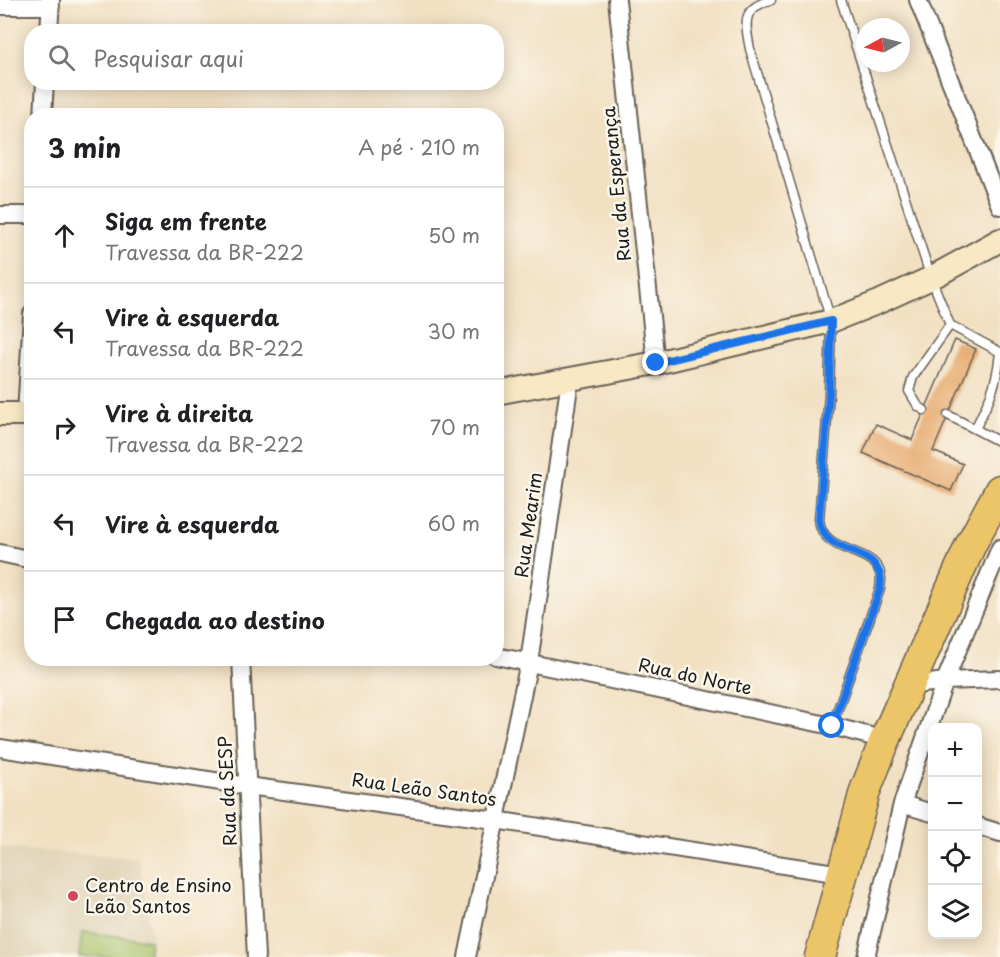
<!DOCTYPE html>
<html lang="pt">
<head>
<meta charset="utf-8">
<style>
  :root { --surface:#fff; --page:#f6f6f6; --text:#202124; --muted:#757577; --line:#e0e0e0 }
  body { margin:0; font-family:"Playpen Sans",sans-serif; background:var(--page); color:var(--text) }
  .controls { position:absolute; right:18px; bottom:18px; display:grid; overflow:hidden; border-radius:12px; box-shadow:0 3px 15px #0003 }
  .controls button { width:54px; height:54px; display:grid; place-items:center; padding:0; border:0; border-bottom:2px solid var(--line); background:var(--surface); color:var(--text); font:30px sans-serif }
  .compass { position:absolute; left:856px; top:18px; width:54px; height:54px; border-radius:50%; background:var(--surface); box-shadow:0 3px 15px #0003; rotate:263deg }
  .stop { position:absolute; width:18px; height:18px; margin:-14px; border:4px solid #1a73e8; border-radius:50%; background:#fff }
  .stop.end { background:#1a73e8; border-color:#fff; box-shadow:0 2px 6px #0008 }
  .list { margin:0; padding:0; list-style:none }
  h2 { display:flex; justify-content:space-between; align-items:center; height:78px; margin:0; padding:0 24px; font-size:26px }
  h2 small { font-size:20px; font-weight:400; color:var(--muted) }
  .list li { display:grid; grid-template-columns:39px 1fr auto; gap:18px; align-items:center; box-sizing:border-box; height:96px; padding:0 24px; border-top:2px solid var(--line) }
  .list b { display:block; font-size:22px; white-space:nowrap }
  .list p { margin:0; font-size:20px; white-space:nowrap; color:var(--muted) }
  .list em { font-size:20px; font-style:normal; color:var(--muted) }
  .icon { flex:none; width:33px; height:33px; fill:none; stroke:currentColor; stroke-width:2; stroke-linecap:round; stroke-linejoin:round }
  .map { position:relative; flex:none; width:1000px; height:957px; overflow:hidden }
  .search { position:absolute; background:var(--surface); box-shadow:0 3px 15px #0003; left:24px; top:24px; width:480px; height:66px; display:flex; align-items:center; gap:15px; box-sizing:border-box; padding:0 21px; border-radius:24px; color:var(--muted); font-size:22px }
  .panel { position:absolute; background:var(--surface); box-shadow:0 3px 15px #0003; left:24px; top:108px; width:480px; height:558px; border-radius:24px }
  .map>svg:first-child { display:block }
</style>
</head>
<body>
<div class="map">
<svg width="1000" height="957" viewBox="0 0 1000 957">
  <rect width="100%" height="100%" fill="#fbf7ec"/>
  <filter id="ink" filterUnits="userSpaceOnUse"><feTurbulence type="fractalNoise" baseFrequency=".0167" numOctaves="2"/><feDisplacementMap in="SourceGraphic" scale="12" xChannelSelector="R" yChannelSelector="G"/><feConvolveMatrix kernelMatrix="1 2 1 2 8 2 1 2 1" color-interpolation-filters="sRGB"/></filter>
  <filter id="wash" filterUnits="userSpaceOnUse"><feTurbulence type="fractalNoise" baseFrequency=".008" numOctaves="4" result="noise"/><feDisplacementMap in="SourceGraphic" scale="24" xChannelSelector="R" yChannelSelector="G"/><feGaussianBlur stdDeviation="1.35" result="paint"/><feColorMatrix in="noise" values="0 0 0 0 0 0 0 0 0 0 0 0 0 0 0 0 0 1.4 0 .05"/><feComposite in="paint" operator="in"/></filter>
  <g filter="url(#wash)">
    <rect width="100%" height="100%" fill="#f2e0c2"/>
    <path fill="#dfd2b4" d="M0,848L139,858L152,934L150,957H0Z"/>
    <path fill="#a8c36a" stroke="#627043" stroke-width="1.5" d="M82,932L150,940L148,957H79Z"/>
    <g id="blocks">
      <path fill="#e6a86b" d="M955,340L976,349L933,451L963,464L951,491L863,453L876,424L912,440Z"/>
    </g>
  </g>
  <g filter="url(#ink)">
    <use href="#blocks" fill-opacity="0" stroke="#676156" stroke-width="1.5"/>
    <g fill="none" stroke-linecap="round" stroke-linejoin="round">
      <g stroke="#676156" stroke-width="11">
        <path id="lane" d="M771,0C741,8 745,23 750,49L831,321L829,394L819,519C822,554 867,546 879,570C882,576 881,582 880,589L832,726
          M841,0L931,278L950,325L1000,352C997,385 989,401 975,429L1000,442
          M924,410L918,406L909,391L913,377L950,325
          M948,415L975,429"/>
      </g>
      <g stroke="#676156" stroke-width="20">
        <path id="street" d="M617,0L656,363
          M918,0L1000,206
          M0,6H51
          M49,32L51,0
          M43,116L45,82
          M0,215H32
          M26,414L32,314
          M0,553L32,560
          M496,656L832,726L885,740
          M241,658L256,957
          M909,686L945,681L1000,679
          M0,748L247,786L495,820L841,874
          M902,804L932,813
          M978,826L1000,833
          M467,957L529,662L570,380
          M866,957L902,804L945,681L1000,548"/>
      </g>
      <g stroke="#676156" stroke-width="26">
        <path id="secondary" d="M496,393L656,363L831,321L879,302L931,278L1000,240
          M0,414H32"/>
      </g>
      <g stroke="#676156" stroke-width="33">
        <path id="highway" d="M820,957L865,791L885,740L971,544L1000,490"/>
      </g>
      <path stroke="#676156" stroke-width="4" stroke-dasharray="1.5 4.5" stroke-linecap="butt" d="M496,240H503"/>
      <use href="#lane" stroke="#fff" stroke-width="8"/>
      <use href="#street" stroke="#fff" stroke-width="16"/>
      <use href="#secondary" stroke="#f8e8c3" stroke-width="22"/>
      <use href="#highway" stroke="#edc569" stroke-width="30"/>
    </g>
  </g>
  <g fill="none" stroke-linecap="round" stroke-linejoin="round" filter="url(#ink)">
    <path stroke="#1a73e8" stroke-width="8" d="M656,363L831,321L829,394L819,519C823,554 867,546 878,570C882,576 881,582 880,589L832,726"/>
  </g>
  <circle fill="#d1495b" stroke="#fbf7ec" stroke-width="2" cx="73" cy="896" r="6"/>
  <g text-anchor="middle" stroke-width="5" stroke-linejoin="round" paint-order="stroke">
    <g font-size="18" fill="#1c1c1c" stroke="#fbf7ec">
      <text transform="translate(617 184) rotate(-96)" y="6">Rua da Esperança</text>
      <text transform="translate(529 525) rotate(-82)" y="6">Rua Mearim</text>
      <text transform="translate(695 677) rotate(12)" y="6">Rua do Norte</text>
      <text transform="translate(424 790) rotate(8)" y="6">Rua Leão Santos</text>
      <text transform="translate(228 791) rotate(-93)" y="6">Rua da SESP</text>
    </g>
    <g font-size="18" fill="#1c1c1c" stroke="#fbf7ec" text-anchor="start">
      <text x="85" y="892">Centro de Ensino<tspan x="85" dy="21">Leão Santos</tspan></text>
    </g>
  </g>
</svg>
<div class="controls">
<button>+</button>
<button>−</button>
<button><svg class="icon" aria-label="locate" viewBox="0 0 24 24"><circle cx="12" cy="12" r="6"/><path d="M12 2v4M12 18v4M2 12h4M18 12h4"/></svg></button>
<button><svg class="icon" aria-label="layers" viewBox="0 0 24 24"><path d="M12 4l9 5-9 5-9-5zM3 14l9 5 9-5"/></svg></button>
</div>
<svg class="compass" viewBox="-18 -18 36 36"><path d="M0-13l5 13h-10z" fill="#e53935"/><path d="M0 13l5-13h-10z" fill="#757577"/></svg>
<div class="stop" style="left:832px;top:726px"></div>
<div class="stop end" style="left:656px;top:363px"></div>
<div class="search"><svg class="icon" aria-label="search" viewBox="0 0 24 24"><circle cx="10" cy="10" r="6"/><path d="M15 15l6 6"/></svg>Pesquisar aqui</div>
<section class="panel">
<h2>3 min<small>A pé · 210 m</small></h2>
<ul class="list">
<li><svg class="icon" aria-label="ahead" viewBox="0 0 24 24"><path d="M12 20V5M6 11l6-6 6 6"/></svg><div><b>Siga em frente</b><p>Travessa da BR-222</p></div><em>50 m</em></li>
<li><svg class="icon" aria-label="left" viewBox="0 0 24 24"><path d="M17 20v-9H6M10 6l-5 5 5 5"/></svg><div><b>Vire à esquerda</b><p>Travessa da BR-222</p></div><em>30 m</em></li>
<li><svg class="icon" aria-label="right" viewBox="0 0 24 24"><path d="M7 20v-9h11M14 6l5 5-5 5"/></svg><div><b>Vire à direita</b><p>Travessa da BR-222</p></div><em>70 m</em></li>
<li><svg class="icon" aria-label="left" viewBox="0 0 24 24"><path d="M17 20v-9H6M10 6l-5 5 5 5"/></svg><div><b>Vire à esquerda</b></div><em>60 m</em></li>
<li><svg class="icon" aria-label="arrive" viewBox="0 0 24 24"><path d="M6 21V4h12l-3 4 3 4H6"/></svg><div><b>Chegada ao destino</b></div></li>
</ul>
</section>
</div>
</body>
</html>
